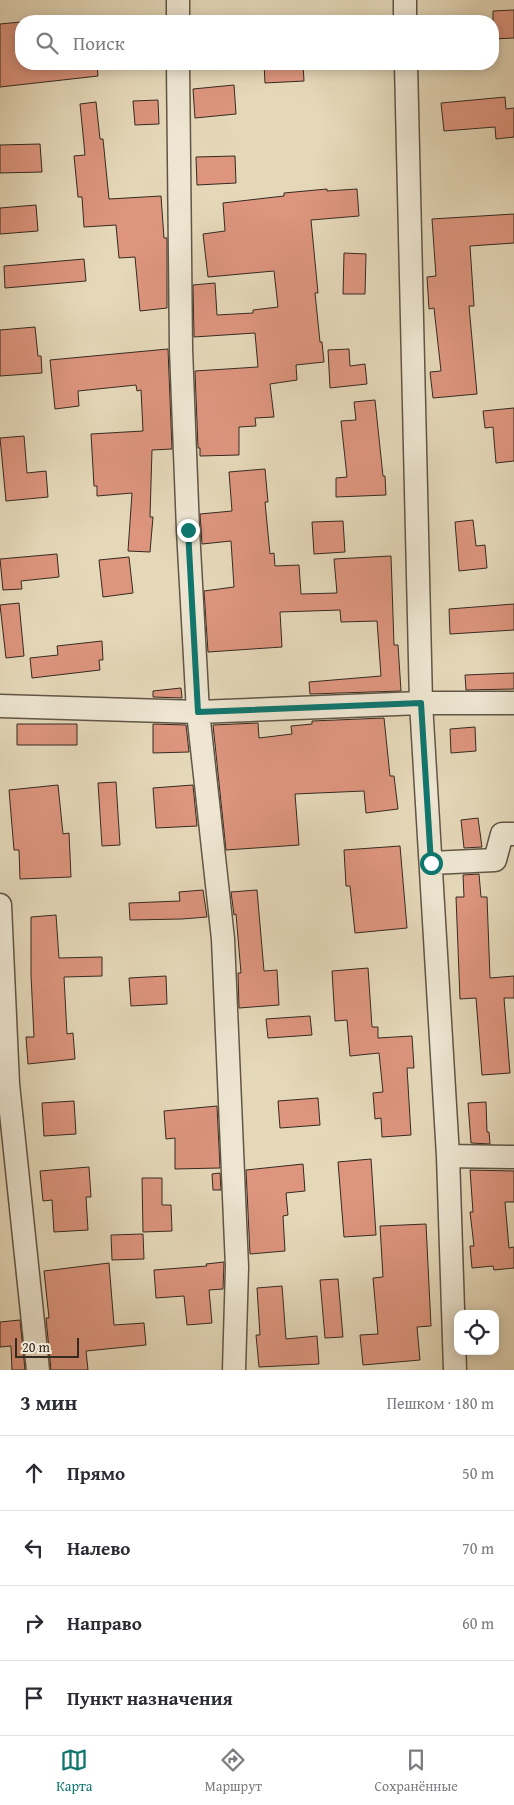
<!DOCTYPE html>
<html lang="ru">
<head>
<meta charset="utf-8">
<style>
  :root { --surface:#fff; --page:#f2f2f3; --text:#2b2b33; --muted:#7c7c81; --line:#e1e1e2; --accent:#0f766e }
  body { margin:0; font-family:"Gentium Book Plus",serif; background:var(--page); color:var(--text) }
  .controls { position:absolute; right:15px; bottom:15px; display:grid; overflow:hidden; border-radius:10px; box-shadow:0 2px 12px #0003 }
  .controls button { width:45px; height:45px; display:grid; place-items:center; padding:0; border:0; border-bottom:1px solid var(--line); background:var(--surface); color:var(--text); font:25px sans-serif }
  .scale { position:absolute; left:15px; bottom:12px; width:64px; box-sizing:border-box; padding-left:5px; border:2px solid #352a20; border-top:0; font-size:14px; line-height:18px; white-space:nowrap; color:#352a20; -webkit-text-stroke:4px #eee6d2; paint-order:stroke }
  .stop { position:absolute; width:15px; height:15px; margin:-11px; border:4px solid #0f766e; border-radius:50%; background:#fff }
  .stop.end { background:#0f766e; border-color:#fff; box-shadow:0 1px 5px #0008 }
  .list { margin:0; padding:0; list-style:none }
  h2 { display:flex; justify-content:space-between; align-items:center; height:65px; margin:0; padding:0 20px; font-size:21px }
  h2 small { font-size:16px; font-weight:400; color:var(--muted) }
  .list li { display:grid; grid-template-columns:32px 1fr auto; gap:15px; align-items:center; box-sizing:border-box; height:75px; padding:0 20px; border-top:1px solid var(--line) }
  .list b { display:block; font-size:19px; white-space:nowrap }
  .list em { font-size:16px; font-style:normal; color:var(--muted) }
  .icon { flex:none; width:28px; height:28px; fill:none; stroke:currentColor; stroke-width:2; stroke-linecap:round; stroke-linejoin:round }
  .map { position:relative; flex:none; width:514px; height:1370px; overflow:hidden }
  .search { position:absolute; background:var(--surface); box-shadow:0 2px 12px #0003; left:15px; right:15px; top:15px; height:55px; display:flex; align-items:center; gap:12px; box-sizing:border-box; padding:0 18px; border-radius:20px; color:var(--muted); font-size:19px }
  .sheet { height:365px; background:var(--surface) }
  nav { display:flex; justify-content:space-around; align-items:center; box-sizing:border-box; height:70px; border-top:1px solid var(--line); background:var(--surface); font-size:14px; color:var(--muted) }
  nav a { display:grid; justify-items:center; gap:2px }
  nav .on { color:var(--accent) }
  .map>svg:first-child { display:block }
</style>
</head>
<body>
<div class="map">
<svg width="514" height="1370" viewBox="0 0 514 1370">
  <rect width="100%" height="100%" fill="#e5d8b9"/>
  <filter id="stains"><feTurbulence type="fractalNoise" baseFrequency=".004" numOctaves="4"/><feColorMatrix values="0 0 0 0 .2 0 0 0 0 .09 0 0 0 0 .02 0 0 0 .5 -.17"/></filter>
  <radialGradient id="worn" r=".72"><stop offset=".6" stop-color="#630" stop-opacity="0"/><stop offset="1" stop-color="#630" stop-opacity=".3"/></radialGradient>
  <path fill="#dd957e" stroke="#352a20" d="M514,10V38L493,39V11Z
    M21,22V64H97L98,76L0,87V24Z
    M264,64H303L304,81L265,83Z
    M234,85L236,114L195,118L193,89Z
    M505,97L506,109L514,108V137L496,139L495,127L444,131L441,103Z
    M158,100L159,124L135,125L133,101Z
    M96,102L100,139H103L109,199L161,196L164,238H167V308L140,311L135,257L119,258L116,225L84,227L82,197H78L74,156L85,155L80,104Z
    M40,144L42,172L0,173V145Z
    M235,156L236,183L197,185L196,157Z
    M327,189V191L357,189L359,216L311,220L318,293H315L320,342H322L324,362L296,365L297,380L270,384L274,417L255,418L256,426L239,427V455L200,456V448H198L195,371L258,367L255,333L194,337L193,285L215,283L217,315L253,313V310L278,307L274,271L208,277L203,234L225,231L223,203L284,196V193Z
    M36,205L38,231L0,234V208Z
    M514,214V243L470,246L474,306H469L477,394L433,398L430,372L441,371L434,308L429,309L427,277L436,276L432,219Z
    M344,253L366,254L365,294H343Z
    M84,259L86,281L5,288L4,266Z
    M35,327L38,356H41L42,373L0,376V330Z
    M168,349L172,449L152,450L150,517H153L150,552L128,551L132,493L97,496V486H94L91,434L143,431L141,390L137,391L136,385L78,391L79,406L55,409L50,360Z
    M349,349L350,366L365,364L367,384L330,388L328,350Z
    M375,400L383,476H385L386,495L336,497V478L347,477L341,421L356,420L354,402Z
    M514,408V461L496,463L493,427L485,428L483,411Z
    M24,436L27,473L46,471L48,497L6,501L0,438Z
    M265,469L268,502H265L270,554L274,553L275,566L299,565L301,594L337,593L334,559L391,556L394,645H398L401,691L310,694L309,682L381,676L377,621L341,622L340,610L280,612L282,647L208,652L204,591L234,587L231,541L202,544L200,514L232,511L229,472Z
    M473,520L476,546L485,545L487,568L459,571L455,522Z
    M343,521L345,552L314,554L312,522Z
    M57,554L59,577L21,581L22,589L3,590L0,559Z
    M129,557L133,593L103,597L99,560Z
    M19,603L24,656L6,658L0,605Z
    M514,604V630L450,634L449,609Z
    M102,641L103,660H99L100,670L32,678L30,658L58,655L57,646Z
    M514,673V689L466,690L465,675Z
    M181,688L182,698L153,697V691Z
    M384,718L390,776H394L398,809L366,813L364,791L295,794L299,845L226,850L213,725L258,723L259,738L292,734L291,726L312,724V721Z
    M17,724H77V745H17Z
    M153,724L186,725L189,752L153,753Z
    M475,727L476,751L451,753L450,729Z
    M116,782L120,845L102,846L98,783Z
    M58,785L63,834L69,833L71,877L20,879L19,850H14L9,790Z
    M193,785L197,826L156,828L153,788Z
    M478,818L482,847L464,848L461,820Z
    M400,846L407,928L355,933L350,886H346L344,850Z
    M479,874L481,897H487L490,978L514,976V998H504L510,1073L482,1075L476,998L460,999L456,897H464L463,875Z
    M203,890L207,917L182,919L130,920L129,903L180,901L179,892Z
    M257,890L264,971L277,970L279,1005L239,1008L238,973H241L236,914L234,915L231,892Z
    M56,915L59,958L102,957V976L64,977L67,1034L73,1033L75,1059L28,1064L26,1037H34L31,975V917Z
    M368,968L372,1027H378V1038L412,1036L414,1068H407L411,1135L382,1137L381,1118L375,1119L373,1093L383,1092L379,1053L350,1056L347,1020L335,1021L332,971Z
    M166,976L167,1004L131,1006L129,978Z
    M310,1016L312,1035L268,1038L266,1019Z
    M318,1098L320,1125L280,1128L278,1101Z
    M74,1101L76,1134L44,1136L42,1103Z
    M486,1102L487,1132H489L490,1144L471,1143L468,1103Z
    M217,1106L220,1168L175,1169V1138L166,1139L164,1111Z
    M371,1159L376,1235L344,1237L338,1162Z
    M303,1164L305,1191L286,1193L288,1215L283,1216L285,1251L250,1254L246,1170Z
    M89,1167L91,1197H86L88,1230L54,1232L52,1200L43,1201L40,1171Z
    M470,1170L514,1171V1202H505L509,1248L514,1247V1268L494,1270L493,1266L472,1268L470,1246H474L470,1212H473Z
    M220,1173L221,1190H213L212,1174Z
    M142,1178H162V1205H171L172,1231L143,1232Z
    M426,1224L431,1326L417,1327L420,1360L363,1365L360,1335L378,1334L373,1278L383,1277L380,1226Z
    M143,1234L144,1259L112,1260L111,1235Z
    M224,1262L223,1289L209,1290L212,1323L187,1325L184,1296L156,1298L154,1270L207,1266L206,1264Z
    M109,1263L114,1325L144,1323L146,1345L86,1351L88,1370H51L46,1318H49L44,1271Z
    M338,1279L343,1337L325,1338L320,1280Z
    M282,1286L286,1339L317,1336L319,1364L259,1367L256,1335H260L257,1288Z
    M20,1320L25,1370H12L11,1346L0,1347V1322Z"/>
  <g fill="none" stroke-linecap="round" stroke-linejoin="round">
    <g stroke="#615646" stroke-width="25">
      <path id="minor" d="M178,0V21
        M405,0V21
        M178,64L181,349L188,530L198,712L223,939L237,1267L234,1370
        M406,64L421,703L448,1156L455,1370
        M0,706L198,712L421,703H514
        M431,863L495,860L502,834H514
        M0,905L8,1084L38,1370
        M448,1156L514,1157"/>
    </g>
    <use href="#minor" stroke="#eee6d2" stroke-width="22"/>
  </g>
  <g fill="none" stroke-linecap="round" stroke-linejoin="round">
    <path stroke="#0f766e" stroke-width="6" d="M188,530L198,712L421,703L431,863"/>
  </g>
  <rect width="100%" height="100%" filter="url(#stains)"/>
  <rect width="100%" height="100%" fill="url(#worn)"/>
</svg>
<div class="controls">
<button><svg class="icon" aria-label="locate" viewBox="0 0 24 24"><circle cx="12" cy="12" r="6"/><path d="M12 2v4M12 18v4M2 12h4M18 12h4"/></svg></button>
</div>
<div class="scale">20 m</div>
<div class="stop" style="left:431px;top:863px"></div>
<div class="stop end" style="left:188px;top:530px"></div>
<div class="search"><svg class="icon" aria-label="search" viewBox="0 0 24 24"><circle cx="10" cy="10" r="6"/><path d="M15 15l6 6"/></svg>Поиск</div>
</div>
<section class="sheet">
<h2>3 мин<small>Пешком · 180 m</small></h2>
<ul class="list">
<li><svg class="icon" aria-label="ahead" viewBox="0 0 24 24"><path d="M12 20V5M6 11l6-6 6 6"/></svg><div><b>Прямо</b></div><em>50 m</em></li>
<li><svg class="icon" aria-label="left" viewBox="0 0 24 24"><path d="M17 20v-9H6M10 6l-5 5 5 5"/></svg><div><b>Налево</b></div><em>70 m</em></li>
<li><svg class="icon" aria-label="right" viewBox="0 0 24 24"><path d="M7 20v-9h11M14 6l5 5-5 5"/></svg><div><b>Направо</b></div><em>60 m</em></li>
<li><svg class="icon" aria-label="arrive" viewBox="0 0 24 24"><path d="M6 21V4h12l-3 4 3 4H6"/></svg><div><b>Пункт назначения</b></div></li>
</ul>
</section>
<nav>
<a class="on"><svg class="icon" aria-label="map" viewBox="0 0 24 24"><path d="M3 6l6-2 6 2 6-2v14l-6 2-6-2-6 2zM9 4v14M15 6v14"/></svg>Карта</a>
<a><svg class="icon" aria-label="directions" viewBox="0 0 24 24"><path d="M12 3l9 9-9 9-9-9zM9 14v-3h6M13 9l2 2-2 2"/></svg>Маршрут</a>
<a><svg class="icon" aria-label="saved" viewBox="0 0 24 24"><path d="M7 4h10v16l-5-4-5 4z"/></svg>Сохранённые</a>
</nav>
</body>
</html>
